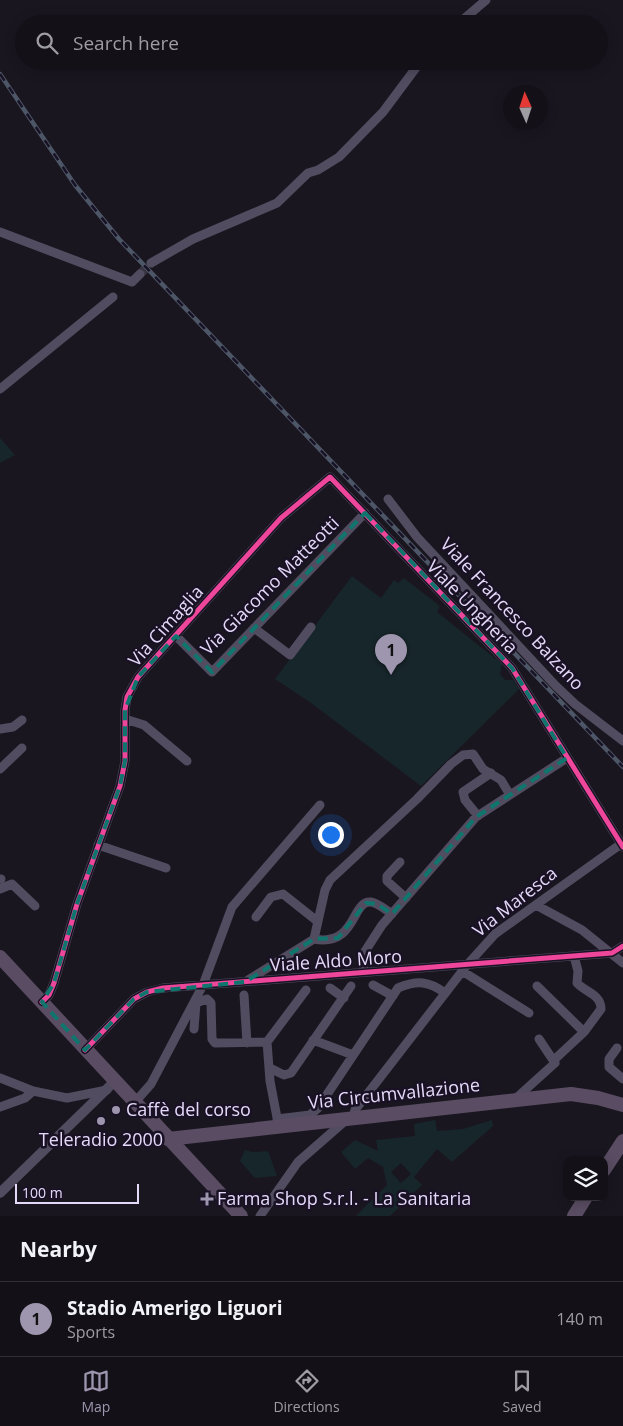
<!DOCTYPE html>
<html lang="en">
<head>
<meta charset="utf-8">
<style>
  :root { --surface:#141018; --page:#211e25; --text:#f1f3f6; --muted:#9d9da2; --line:#333037; --accent:#9e95ae }
  body { margin:0; font-family:"Open Sans",sans-serif; background:var(--page); color:var(--text) }
  .controls { position:absolute; right:15px; bottom:15px; display:grid; overflow:hidden; border-radius:10px; box-shadow:0 2px 12px #0003 }
  .controls button { width:45px; height:45px; display:grid; place-items:center; padding:0; border:0; border-bottom:1px solid var(--line); background:var(--surface); color:var(--text); font:25px sans-serif }
  .compass { position:absolute; left:503px; top:85px; width:45px; height:45px; border-radius:50%; background:var(--surface); box-shadow:0 2px 12px #0003; rotate:357deg }
  .scale { position:absolute; left:15px; bottom:12px; width:124px; box-sizing:border-box; padding-left:5px; border:2px solid #e5d9fa; border-top:0; font-size:14px; line-height:18px; white-space:nowrap; color:#e5d9fa; -webkit-text-stroke:4px #191224; paint-order:stroke }
  .you { position:absolute; left:330px; top:834px; width:18px; height:18px; margin:-12px; border:4px solid #fff; border-radius:50%; background:#1a73e8; box-shadow:0 0 0 8px #1a73e833 }
  .badge { display:grid; place-items:center; width:32px; height:32px; border-radius:50%; background:var(--accent); color:#111; font-size:16px; font-weight:700 }
  .pin { position:absolute; translate:-50% -41px; filter:drop-shadow(0 1px 2px #0008) }
  .pin::after { content:''; position:absolute; top:26px; width:18px; height:15px; background:inherit; clip-path:polygon(0 0,100% 0,50% 100%) }
  .list { margin:0; padding:0; list-style:none }
  h2 { display:flex; justify-content:space-between; align-items:center; height:65px; margin:0; padding:0 20px; font-size:21px }
  h2 small { font-size:16px; font-weight:400; color:var(--muted) }
  .list li { display:grid; grid-template-columns:32px 1fr auto; gap:15px; align-items:center; box-sizing:border-box; height:75px; padding:0 20px; border-top:1px solid var(--line) }
  .list b { display:block; font-size:19px; white-space:nowrap }
  .list p { margin:0; font-size:16px; white-space:nowrap; color:var(--muted) }
  .list em { font-size:16px; font-style:normal; color:var(--muted) }
  .icon { flex:none; width:28px; height:28px; fill:none; stroke:currentColor; stroke-width:2; stroke-linecap:round; stroke-linejoin:round }
  .map { position:relative; flex:none; width:623px; height:1216px; overflow:hidden }
  .search { position:absolute; background:var(--surface); box-shadow:0 2px 12px #0003; left:15px; right:15px; top:15px; height:55px; display:flex; align-items:center; gap:12px; box-sizing:border-box; padding:0 18px; border-radius:28px; color:var(--muted); font-size:19px }
  .sheet { height:140px; background:var(--surface) }
  nav { display:flex; justify-content:space-around; align-items:center; box-sizing:border-box; height:70px; border-top:1px solid var(--line); background:var(--surface); font-size:14px; color:var(--muted) }
  nav a { display:grid; justify-items:center; gap:2px }
  nav .on { color:var(--accent) }
  .map>svg:first-child { display:block }
</style>
</head>
<body>
<div class="map">
<svg width="623" height="1216" viewBox="0 0 623 1216">
  <rect width="100%" height="100%" fill="#1a1620"/>
  <path fill="#17262b" fill-rule="evenodd" d="M0,438L15,455L0,463Z
    M352,576L381,598L394,580L398,583L404,578L440,606L437,612L502,664L500,674L505,680H513L519,689L421,786L311,703L275,679Z
    M435,1120L437,1131L463,1129L492,1120L493,1126L452,1162L437,1149L414,1177L422,1185L390,1216H356L387,1185L383,1167L368,1158L355,1169L341,1152L355,1140L378,1151L376,1140L415,1136L414,1124ZM401,1163L411,1174L401,1183L391,1172Z
    M245,1150L252,1152L268,1151L277,1176L255,1178L240,1161Z"/>
  <g fill="none" stroke-linecap="round" stroke-linejoin="round">
    <path stroke="#383341" stroke-width="9" stroke-dasharray="9 4.5" stroke-linecap="butt" d="M140,274L151,263"/>
    <path stroke="#514c5f" stroke-width="9" d="M458,24L486,0
      M0,232L132,282L140,274
      M151,263L193,239L277,203L308,173L318,170L339,157L383,112L421,61
      M0,389L113,297
      M388,499L417,537L556,686L575,704L623,741
      M254,628L290,655L311,627
      M176,636L212,672L365,513
      M125,719L144,725L187,761
      M0,729L13,727L22,720
      M0,769L22,748
      M478,816L465,800L463,792L491,773
      M98,845L166,868
      M400,862L387,876V881L406,898
      M0,879H1
      M0,889L12,884L35,906
      M536,905L582,930L623,963
      M256,917L271,897L283,894L317,921
      M314,939C357,947 351,900 371,902C378,903 386,910 392,914
      M462,971L529,1013
      M364,972L362,956L382,925L476,817L567,758
      M248,980L314,939L325,890L330,880L417,799L451,764L463,755L473,754L483,769L501,780L510,795
      M373,985L393,996
      M537,986L584,1032
      M330,988L344,998
      M244,995L247,1043
      M42,1002L49,995L54,983L77,904L120,786L125,761V710L127,697L138,677L281,518L330,477L512,668L623,847
      M194,1029L196,1003L207,999L211,1003L212,1039L215,1043L267,1042
      M313,1040L353,1055
      M617,1048L609,1059V1067L623,1079
      M85,1050L134,999L147,992L163,988L612,953L623,946
      M555,1059L584,1032L601,1009C601,994 585,992 577,983L578,971L574,956
      M272,1069L284,1075L291,1073L351,986
      M0,1078L33,1091L67,1098L107,1090
      M514,1100L555,1063L539,1039
      M135,1102L151,1084L203,985L232,907L320,805
      M0,1107L25,1098L33,1091
      M353,1117L355,1110L467,965L495,934L621,844
      M277,1119L310,1115L318,1108L398,988C417,980 429,981 445,993
      M278,1123L270,1081L267,1042L306,990
      M260,1216L298,1162L346,1120"/>
    <path stroke="#514c5f" stroke-width="10" d="M0,1193L115,1081"/>
    <path stroke="#5a4d63" stroke-width="14" d="M0,957L241,1216
      M168,1139L571,1094L598,1098L623,1105
      M604,1170L623,1141
      M574,1216L586,1197"/>
    <g stroke="#4c5667" stroke-width="4.5">
      <path id="rail" d="M0,74L75,185L119,239L623,767"/>
    </g>
    <use href="#rail" stroke="#191224" stroke-width="2.5" stroke-dasharray="8" stroke-linecap="butt"/>
    <g stroke="#191224" stroke-width="8">
      <path id="cycleway" d="M42,1002L49,995L54,983L77,904L120,786L125,761V710L127,697L138,677L281,518L330,477L512,668L623,847
        M85,1050L134,999L147,992L163,988L612,953L623,946"/>
    </g>
    <use href="#cycleway" stroke="#ed469a" stroke-width="5"/>
  </g>
  <path fill="none" stroke="#0f766e" stroke-width="4" stroke-dasharray="10 6" stroke-linejoin="round" d="M365,513L512,668L567,758L476,817L392,914L377,904L366,903L338,938L314,939L245,982L147,992L134,999L85,1050L42,1002L54,983L77,904L120,786L125,761V710L138,677L176,636L212,672Z"/>
  <g fill="#9e95ae" stroke="#191224" stroke-width="2">
    <circle cx="116" cy="1110" r="5"/>
    <circle cx="101" cy="1121" r="5"/>
    <path d="M204.5 1191.5h5v5h5v5h-5v5h-5v-5h-5v-5h5z"/>
  </g>
  <g text-anchor="middle" stroke-width="5" stroke-linejoin="round" paint-order="stroke">
    <g font-size="18" fill="#e5d9fa" stroke="#191224">
      <text transform="translate(270 586) rotate(-45)" y="6">Via Giacomo Matteotti</text>
      <text transform="translate(472 607) rotate(46)" y="6">Viale Ungheria</text>
      <text transform="translate(512 614) rotate(47)" y="6">Viale Francesco Balzano</text>
      <text transform="translate(166 626) rotate(-48)" y="6">Via Cimaglia</text>
      <text transform="translate(515 902) rotate(-38)" y="6">Via Maresca</text>
      <text transform="translate(336 961) rotate(-4)" y="6">Viale Aldo Moro</text>
      <text transform="translate(394 1094) rotate(-6)" y="6">Via Circumvallazione</text>
    </g>
    <g font-size="18" fill="#e5d9fa" stroke="#191224" text-anchor="start">
      <text x="126" y="1116">Caffè del corso</text>
      <text x="101" y="1146" text-anchor="middle">Teleradio 2000</text>
      <text x="217" y="1205">Farma Shop S.r.l. - La Sanitaria</text>
    </g>
  </g>
</svg>
<div class="controls">
<button><svg class="icon" aria-label="layers" viewBox="0 0 24 24"><path d="M12 4l9 5-9 5-9-5zM3 14l9 5 9-5"/></svg></button>
</div>
<svg class="compass" viewBox="-18 -18 36 36"><path d="M0-13l5 13h-10z" fill="#e53935"/><path d="M0 13l5-13h-10z" fill="#9d9da2"/></svg>
<div class="scale">100 m</div>
<div class="you"></div>
<div class="pin badge" style="left:391px;top:675px">1</div>
<div class="search"><svg class="icon" aria-label="search" viewBox="0 0 24 24"><circle cx="10" cy="10" r="6"/><path d="M15 15l6 6"/></svg>Search here</div>
</div>
<section class="sheet">
<h2>Nearby<small></small></h2>
<ul class="list">
<li><span class="badge">1</span><div><b>Stadio Amerigo Liguori</b><p>Sports</p></div><em>140 m</em></li>
</ul>
</section>
<nav>
<a class="on"><svg class="icon" aria-label="map" viewBox="0 0 24 24"><path d="M3 6l6-2 6 2 6-2v14l-6 2-6-2-6 2zM9 4v14M15 6v14"/></svg>Map</a>
<a><svg class="icon" aria-label="directions" viewBox="0 0 24 24"><path d="M12 3l9 9-9 9-9-9zM9 14v-3h6M13 9l2 2-2 2"/></svg>Directions</a>
<a><svg class="icon" aria-label="saved" viewBox="0 0 24 24"><path d="M7 4h10v16l-5-4-5 4z"/></svg>Saved</a>
</nav>
</body>
</html>
